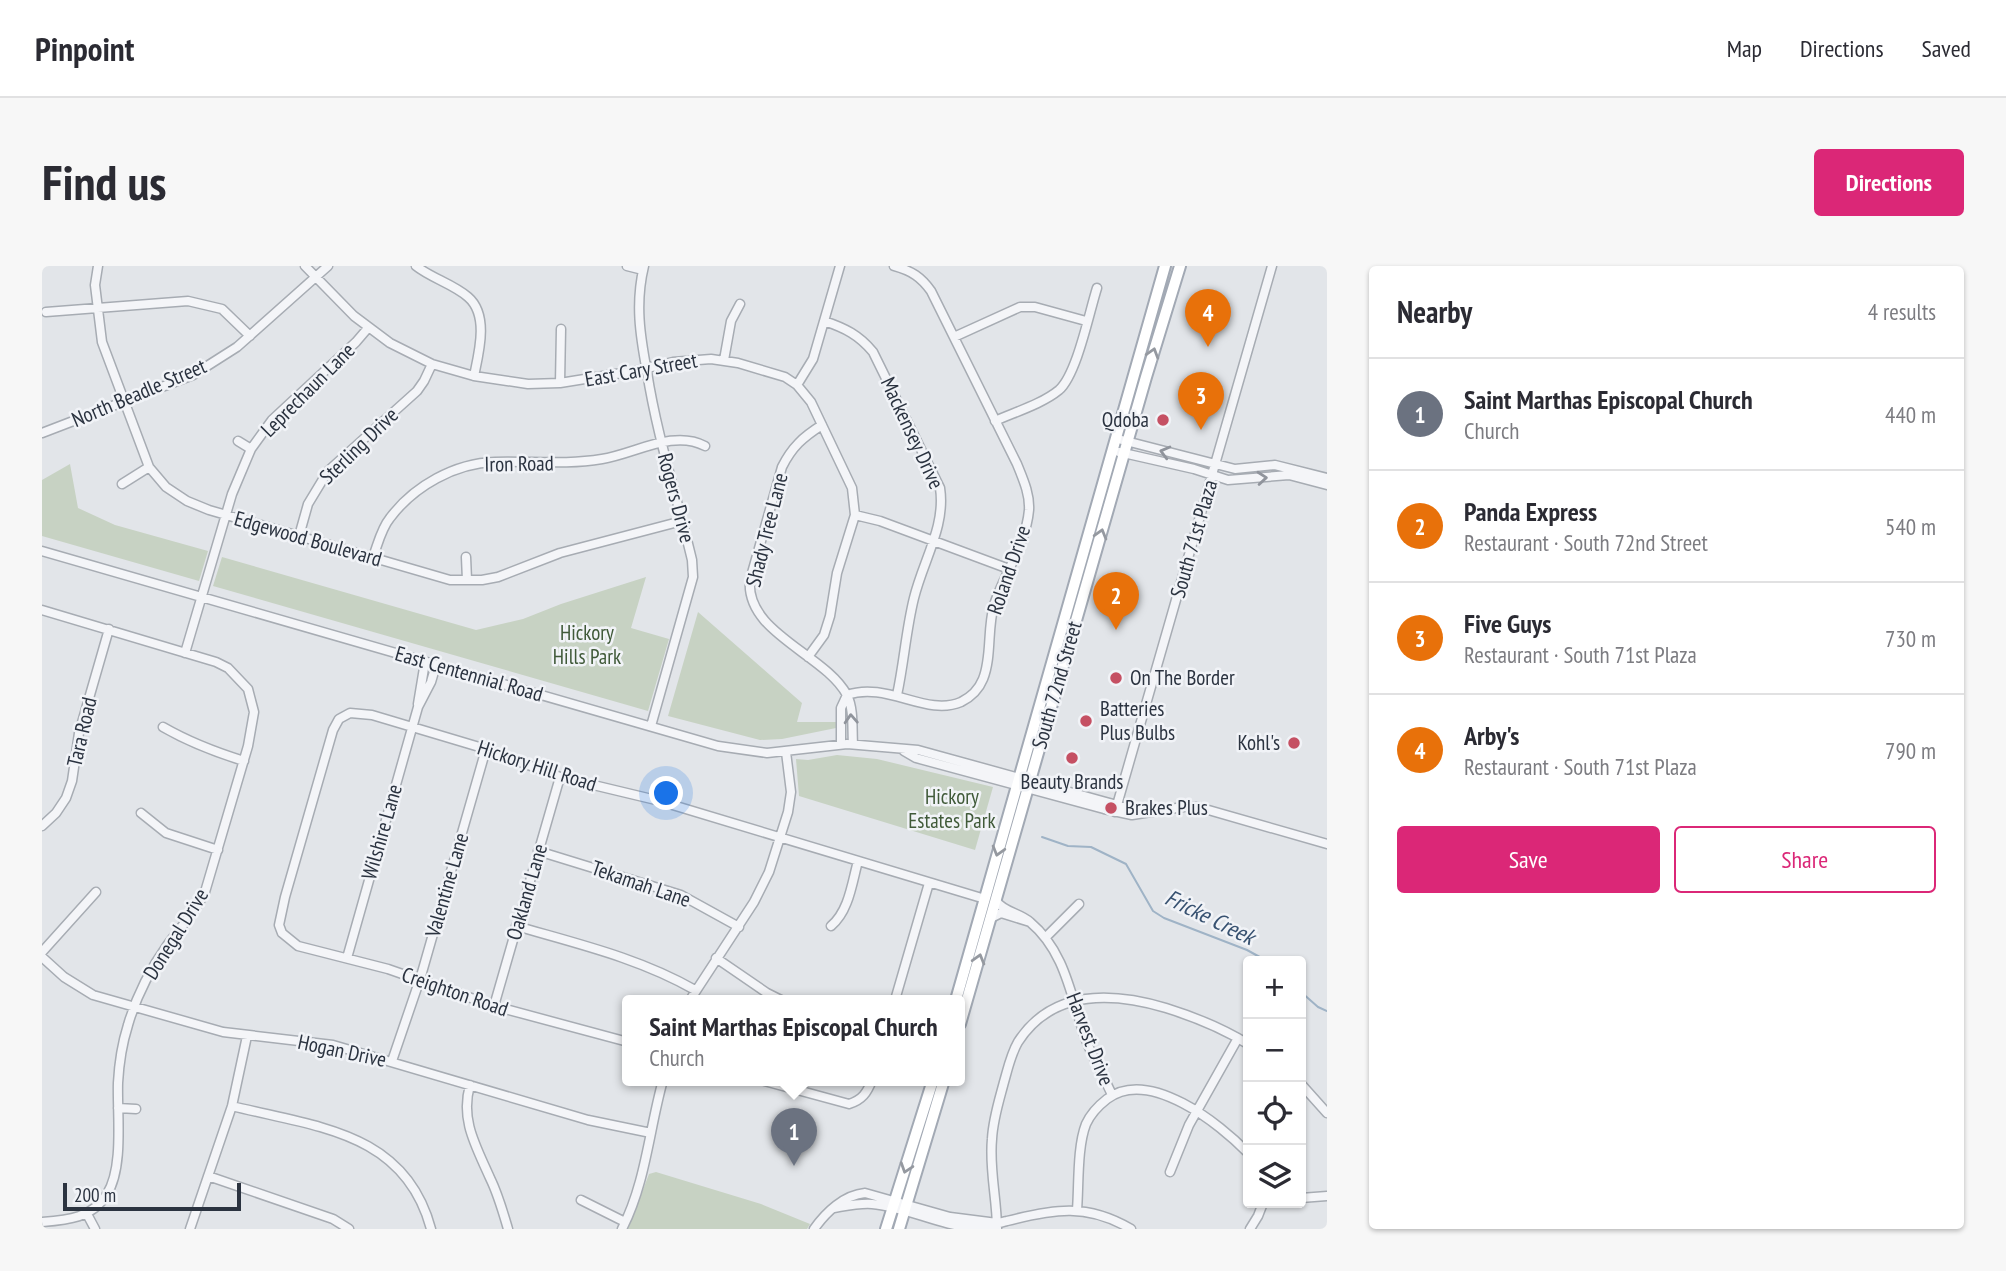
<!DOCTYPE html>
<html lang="en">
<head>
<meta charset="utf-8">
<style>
  :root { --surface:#fff; --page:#f7f7f7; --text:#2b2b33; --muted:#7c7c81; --line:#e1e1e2; --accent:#db2777 }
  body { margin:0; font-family:"PT Sans Narrow",sans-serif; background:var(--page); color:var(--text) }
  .controls { position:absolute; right:21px; bottom:21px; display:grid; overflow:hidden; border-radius:7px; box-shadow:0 2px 5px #0004 }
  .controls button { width:63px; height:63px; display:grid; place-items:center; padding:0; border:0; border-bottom:2px solid var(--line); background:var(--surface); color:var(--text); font:35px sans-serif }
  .scale { position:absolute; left:21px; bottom:18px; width:178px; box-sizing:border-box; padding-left:7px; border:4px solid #2b3340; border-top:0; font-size:19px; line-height:24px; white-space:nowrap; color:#2b3340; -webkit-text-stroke:5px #f1f3f7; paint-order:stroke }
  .you { position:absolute; left:625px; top:528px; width:24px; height:24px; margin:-18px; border:5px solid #fff; border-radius:50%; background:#1a73e8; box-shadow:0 0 0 10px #1a73e833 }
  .badge { display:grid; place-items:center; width:46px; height:46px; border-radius:50%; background:var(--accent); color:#fff; font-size:23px; font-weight:700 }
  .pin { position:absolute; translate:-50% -58px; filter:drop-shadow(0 2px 4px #0008) }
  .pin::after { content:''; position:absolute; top:37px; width:24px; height:21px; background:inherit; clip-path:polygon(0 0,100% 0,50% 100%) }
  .popup { position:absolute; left:580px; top:729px; width:343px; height:91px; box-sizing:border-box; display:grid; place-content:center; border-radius:7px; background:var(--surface); filter:drop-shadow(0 2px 5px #0005); font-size:23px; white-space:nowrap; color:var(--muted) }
  .popup b { font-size:26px; color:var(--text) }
  .popup::after { content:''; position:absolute; left:50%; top:100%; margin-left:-14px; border:14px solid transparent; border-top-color:var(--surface) }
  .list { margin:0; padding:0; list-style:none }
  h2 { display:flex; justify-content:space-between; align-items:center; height:91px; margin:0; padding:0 28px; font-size:30px }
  h2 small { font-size:23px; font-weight:400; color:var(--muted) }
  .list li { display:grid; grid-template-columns:46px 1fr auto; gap:21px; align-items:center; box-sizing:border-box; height:112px; padding:0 28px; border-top:2px solid var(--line) }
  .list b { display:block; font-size:26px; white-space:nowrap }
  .list p { margin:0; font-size:23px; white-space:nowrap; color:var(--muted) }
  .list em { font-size:23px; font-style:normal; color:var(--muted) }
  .actions { display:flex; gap:14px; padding:21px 28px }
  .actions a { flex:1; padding:16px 0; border:2px solid var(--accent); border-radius:7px; text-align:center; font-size:24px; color:var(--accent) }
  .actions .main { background:var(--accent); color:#fff }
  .icon { flex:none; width:38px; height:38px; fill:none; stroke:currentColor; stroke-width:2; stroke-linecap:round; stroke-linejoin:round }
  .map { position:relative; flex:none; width:1285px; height:963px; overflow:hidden; border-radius:7px }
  header { display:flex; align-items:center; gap:42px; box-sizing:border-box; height:98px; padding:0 35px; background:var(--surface); border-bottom:2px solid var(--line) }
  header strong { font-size:33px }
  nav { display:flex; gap:38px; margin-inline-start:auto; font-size:24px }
  .intro { display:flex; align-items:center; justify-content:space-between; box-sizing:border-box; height:168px; padding:0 42px }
  h1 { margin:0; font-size:49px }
  .button { padding:18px 32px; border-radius:7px; background:var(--accent); color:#fff; font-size:24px; font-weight:700 }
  main { display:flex; gap:42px; padding:0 42px }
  aside { flex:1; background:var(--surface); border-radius:7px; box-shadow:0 2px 5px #0004 }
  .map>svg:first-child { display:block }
</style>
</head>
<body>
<header>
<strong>Pinpoint</strong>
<nav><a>Map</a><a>Directions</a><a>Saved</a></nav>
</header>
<div class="intro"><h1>Find us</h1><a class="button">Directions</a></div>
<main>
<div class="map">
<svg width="1285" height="963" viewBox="0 0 1285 963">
  <rect width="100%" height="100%" fill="#e2e5e9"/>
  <path fill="#c7d2c3" d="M28,198L36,242L73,259L166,285L157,315L0,270V214Z
    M180,291L434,364L481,353L519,338L604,311L589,362L627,373L606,445L171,320Z
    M656,346L760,437L755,456H794V462L740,473L718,474L626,450Z
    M795,489L835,493L951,521L933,584L757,530L754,493L766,494Z
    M614,906L719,938L768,958L765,963H586L607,908Z"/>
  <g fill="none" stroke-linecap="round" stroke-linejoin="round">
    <path stroke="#9fb3c6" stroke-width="2" d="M1000,571L1026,580L1049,581L1084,598L1111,645L1122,652L1205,684L1225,695
      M1259,726L1276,741L1285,745"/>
    <g stroke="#a7acb3" stroke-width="11">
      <path id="minor" d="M56,0L53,19L60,76L107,201L124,221L145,235L167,244L408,314H440L456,311L518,287L640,255
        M263,0L312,50L348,77L390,98L432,110L486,118L518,117L592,105L631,96L669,93L696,97L743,111L755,119L769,136L810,222L813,249L795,307L788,350L782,369L766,391
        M374,0C389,12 411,18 426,31C447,49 437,86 432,110
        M585,0L601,4
        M602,0C593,37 598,69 605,106C615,170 635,231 650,294L651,311L609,460
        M4,46L146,35L180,43L208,70
        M782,55C803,62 817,69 831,86L898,222C904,260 881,295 872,332C864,364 862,397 855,429
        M912,71L978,41H993L1044,55
        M682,94L689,55L698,38
        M518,117L519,63
        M755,119L771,93L798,0
        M953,155C973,146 1000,138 1017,124C1035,108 1047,47 1055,22
        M780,159C761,171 750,181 740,201L708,314C703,367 783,388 805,429C812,443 810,463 811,478
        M0,167L151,109L195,81L286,0
        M1080,174L1193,203L1233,199L1285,212
        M196,175L209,183
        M1077,186L1152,203L1186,214L1247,209L1285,219
        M80,218L107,201
        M813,249L838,255L967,303
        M257,270L266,238L286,205L375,125L382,115L390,98
        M0,285L676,480L725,487L805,478L876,484L1064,536L1090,543L1113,545
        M331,291C336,278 339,263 348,252C372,220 413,197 453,196C489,195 524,199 560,193C593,188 631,163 663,180
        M424,291L425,314
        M0,344L174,396L186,402L206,423L212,446L206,480L163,626C153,646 139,661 126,678C109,702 94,731 86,759C80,778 77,798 76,817C75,848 82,901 65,928C51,952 25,954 0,956
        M143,387L190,228L209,183L230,154L314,76L326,62
        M805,429C845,415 884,451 919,436C929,431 937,423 941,413C950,391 945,363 952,339C962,308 984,278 987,244C988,228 981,213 975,198L889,25C879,11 870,5 852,0
        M376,438L383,396
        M121,461C147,476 173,486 202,495
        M799,478V442L805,429
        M862,485L874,492L1062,543L1090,549L1141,541H1156L1285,578
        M1073,546L1230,0
        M99,547L124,567L176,584
        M0,560L14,547L24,532L30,515L37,467L67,363
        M496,585L639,629L697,661
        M949,652L959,647L988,656C978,647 962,646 954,635
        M988,656C1024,686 1029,732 1044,774C1051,793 1062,811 1070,829
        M474,660C536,678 597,692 653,724
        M789,660C807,645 810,617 816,595
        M1004,671L1037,638
        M0,686L54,626
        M0,691L22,711L51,729L181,766L291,779L546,854L609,867
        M305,692L376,441L389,416L394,399
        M674,692L725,727L739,734
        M648,734L712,636L727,606L746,546L749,526L744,486
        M853,734L887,617
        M452,740L518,511
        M586,776L452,740L346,703L256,680L240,667L237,659L243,631L291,464L297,453L308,447L330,449L444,483L518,511L614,534L943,633
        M350,795L379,710L444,483
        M719,814L807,838C820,834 825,827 830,814
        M1259,818L1285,847
        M428,819C418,854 434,880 448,912C456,928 461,946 466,963
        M190,840C273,861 363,865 389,963
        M76,842L94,843
        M1128,906L1147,859L1196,772
        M166,910L291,953L307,963
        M1259,932L1285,930
        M539,934L583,956
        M792,942C804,940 817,937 830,938C865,941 898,960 934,962C946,963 954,957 965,955C1012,943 1045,937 1089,963
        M1035,944C1037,919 1035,881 1044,858C1049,847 1056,840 1065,833C1107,801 1178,858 1206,887
        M45,948L53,963
        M148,963L190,840L205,770
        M580,963C604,916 607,864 621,814
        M772,963C784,946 802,929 823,927L908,951L955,957
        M955,963C955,933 947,903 950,873C951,853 957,835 962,816C966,802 969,788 976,776C1010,723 1070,726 1124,742C1153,751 1180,762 1206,778
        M1208,963L1216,950L1221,937"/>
    </g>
    <g stroke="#a2a9b4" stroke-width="14">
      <path id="major" d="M914,734L1123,0
        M918,758L1104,111L1138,0
        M844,963L891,814
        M857,963L902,814"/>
    </g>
    <use href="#minor" stroke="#f4f5f8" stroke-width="8"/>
    <use href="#major" stroke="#fff" stroke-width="10"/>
  </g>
  <defs><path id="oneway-chevron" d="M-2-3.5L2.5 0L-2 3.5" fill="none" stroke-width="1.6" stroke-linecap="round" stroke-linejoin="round" transform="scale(1.75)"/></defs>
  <g stroke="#9599a0">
    <use href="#oneway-chevron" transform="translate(1111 87) rotate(-73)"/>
    <use href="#oneway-chevron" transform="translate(1059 268) rotate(-74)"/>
    <use href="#oneway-chevron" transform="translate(956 585) rotate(106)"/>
    <use href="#oneway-chevron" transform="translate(937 693) rotate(-74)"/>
    <use href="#oneway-chevron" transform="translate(864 902) rotate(108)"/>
  </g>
  <g stroke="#90949c">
    <use href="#oneway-chevron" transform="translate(1123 186) rotate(-165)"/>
    <use href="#oneway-chevron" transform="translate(1220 212) rotate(-5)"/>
    <use href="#oneway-chevron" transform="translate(809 453) rotate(-93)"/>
  </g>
  <g fill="#c55063" stroke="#f1f3f7" stroke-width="2.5">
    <circle cx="1121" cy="154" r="7"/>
    <circle cx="1074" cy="412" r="7"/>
    <circle cx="1044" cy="455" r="7"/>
    <circle cx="1252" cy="477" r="7"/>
    <circle cx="1030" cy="492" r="7"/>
    <circle cx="1069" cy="542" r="7"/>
  </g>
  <g text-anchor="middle" stroke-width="5" stroke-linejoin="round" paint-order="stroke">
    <g font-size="21" fill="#2b3340" stroke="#f1f3f7">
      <text transform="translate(599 104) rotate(-10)" y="7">East Cary Street</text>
      <text transform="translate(266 124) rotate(-45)" y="7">Leprechaun Lane</text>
      <text transform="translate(97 127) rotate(-23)" y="7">North Beadle Street</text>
      <text transform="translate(870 167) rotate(65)" y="7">Mackensey Drive</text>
      <text transform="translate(317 180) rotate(-44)" y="7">Sterling Drive</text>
      <text transform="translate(477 198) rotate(-1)" y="7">Iron Road</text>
      <text transform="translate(634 232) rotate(75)" y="7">Rogers Drive</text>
      <text transform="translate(725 264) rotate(-76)" y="7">Shady Tree Lane</text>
      <text transform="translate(266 273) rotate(16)" y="7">Edgewood Boulevard</text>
      <text transform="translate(1152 273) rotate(-74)" y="7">South 71st Plaza</text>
      <text transform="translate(967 304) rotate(-71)" y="7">Roland Drive</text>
      <text transform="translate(427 408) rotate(16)" y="7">East Centennial Road</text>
      <text transform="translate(1015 419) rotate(-74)" y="7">South 72nd Street</text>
      <text transform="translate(40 466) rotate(-77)" y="7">Tara Road</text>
      <text transform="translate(495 500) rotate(18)" y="7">Hickory Hill Road</text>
      <text transform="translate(340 566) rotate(-74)" y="7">Wilshire Lane</text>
      <text transform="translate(599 618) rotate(19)" y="7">Tekamah Lane</text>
      <text transform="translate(405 619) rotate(-74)" y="7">Valentine Lane</text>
      <text transform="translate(485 626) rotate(-74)" y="7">Oakland Lane</text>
      <text transform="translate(134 668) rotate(-58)" y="7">Donegal Drive</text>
      <text transform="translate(413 726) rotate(19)" y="7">Creighton Road</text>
      <text transform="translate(1048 773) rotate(69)" y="7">Harvest Drive</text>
      <text transform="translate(300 785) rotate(12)" y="7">Hogan Drive</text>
    </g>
    <g font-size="21" fill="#2b3340" stroke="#f1f3f7" text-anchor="start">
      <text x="1107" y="161" text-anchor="end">Qdoba</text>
      <text x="1088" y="419">On The Border</text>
      <text x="1058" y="450">Batteries<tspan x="1058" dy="24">Plus Bulbs</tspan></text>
      <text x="1238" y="484" text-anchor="end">Kohl's</text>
      <text x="1030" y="523" text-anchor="middle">Beauty Brands</text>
      <text x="1083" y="549">Brakes Plus</text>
    </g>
    <g font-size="21" fill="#405a39" stroke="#f1f3f7">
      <text x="545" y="374">Hickory<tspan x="545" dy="24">Hills Park</tspan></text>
      <text x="910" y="538">Hickory<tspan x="910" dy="24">Estates Park</tspan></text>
    </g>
    <g font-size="23" font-style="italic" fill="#385271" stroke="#f1f3f7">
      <text transform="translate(1168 651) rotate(26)" y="8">Fricke Creek</text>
    </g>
  </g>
</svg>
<div class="controls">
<button>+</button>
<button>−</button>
<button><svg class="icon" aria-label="locate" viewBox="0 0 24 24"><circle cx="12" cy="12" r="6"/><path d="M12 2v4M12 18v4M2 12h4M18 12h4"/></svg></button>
<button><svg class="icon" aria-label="layers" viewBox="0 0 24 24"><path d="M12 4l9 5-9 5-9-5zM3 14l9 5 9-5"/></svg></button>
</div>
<div class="scale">200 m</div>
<div class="you"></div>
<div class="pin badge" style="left:752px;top:900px;background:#6b7280">1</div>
<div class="popup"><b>Saint Marthas Episcopal Church</b>Church</div>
<div class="pin badge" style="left:1074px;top:364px;background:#e8710a">2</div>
<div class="pin badge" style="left:1159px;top:164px;background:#e8710a">3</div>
<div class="pin badge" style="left:1166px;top:81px;background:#e8710a">4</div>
</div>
<aside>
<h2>Nearby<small>4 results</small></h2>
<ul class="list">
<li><span class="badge" style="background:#6b7280">1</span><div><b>Saint Marthas Episcopal Church</b><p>Church</p></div><em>440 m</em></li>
<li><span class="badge" style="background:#e8710a">2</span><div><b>Panda Express</b><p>Restaurant · South 72nd Street</p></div><em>540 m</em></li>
<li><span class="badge" style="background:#e8710a">3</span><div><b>Five Guys</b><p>Restaurant · South 71st Plaza</p></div><em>730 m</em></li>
<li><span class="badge" style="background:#e8710a">4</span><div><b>Arby's</b><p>Restaurant · South 71st Plaza</p></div><em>790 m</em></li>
</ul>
<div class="actions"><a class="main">Save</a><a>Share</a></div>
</aside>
</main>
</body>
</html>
